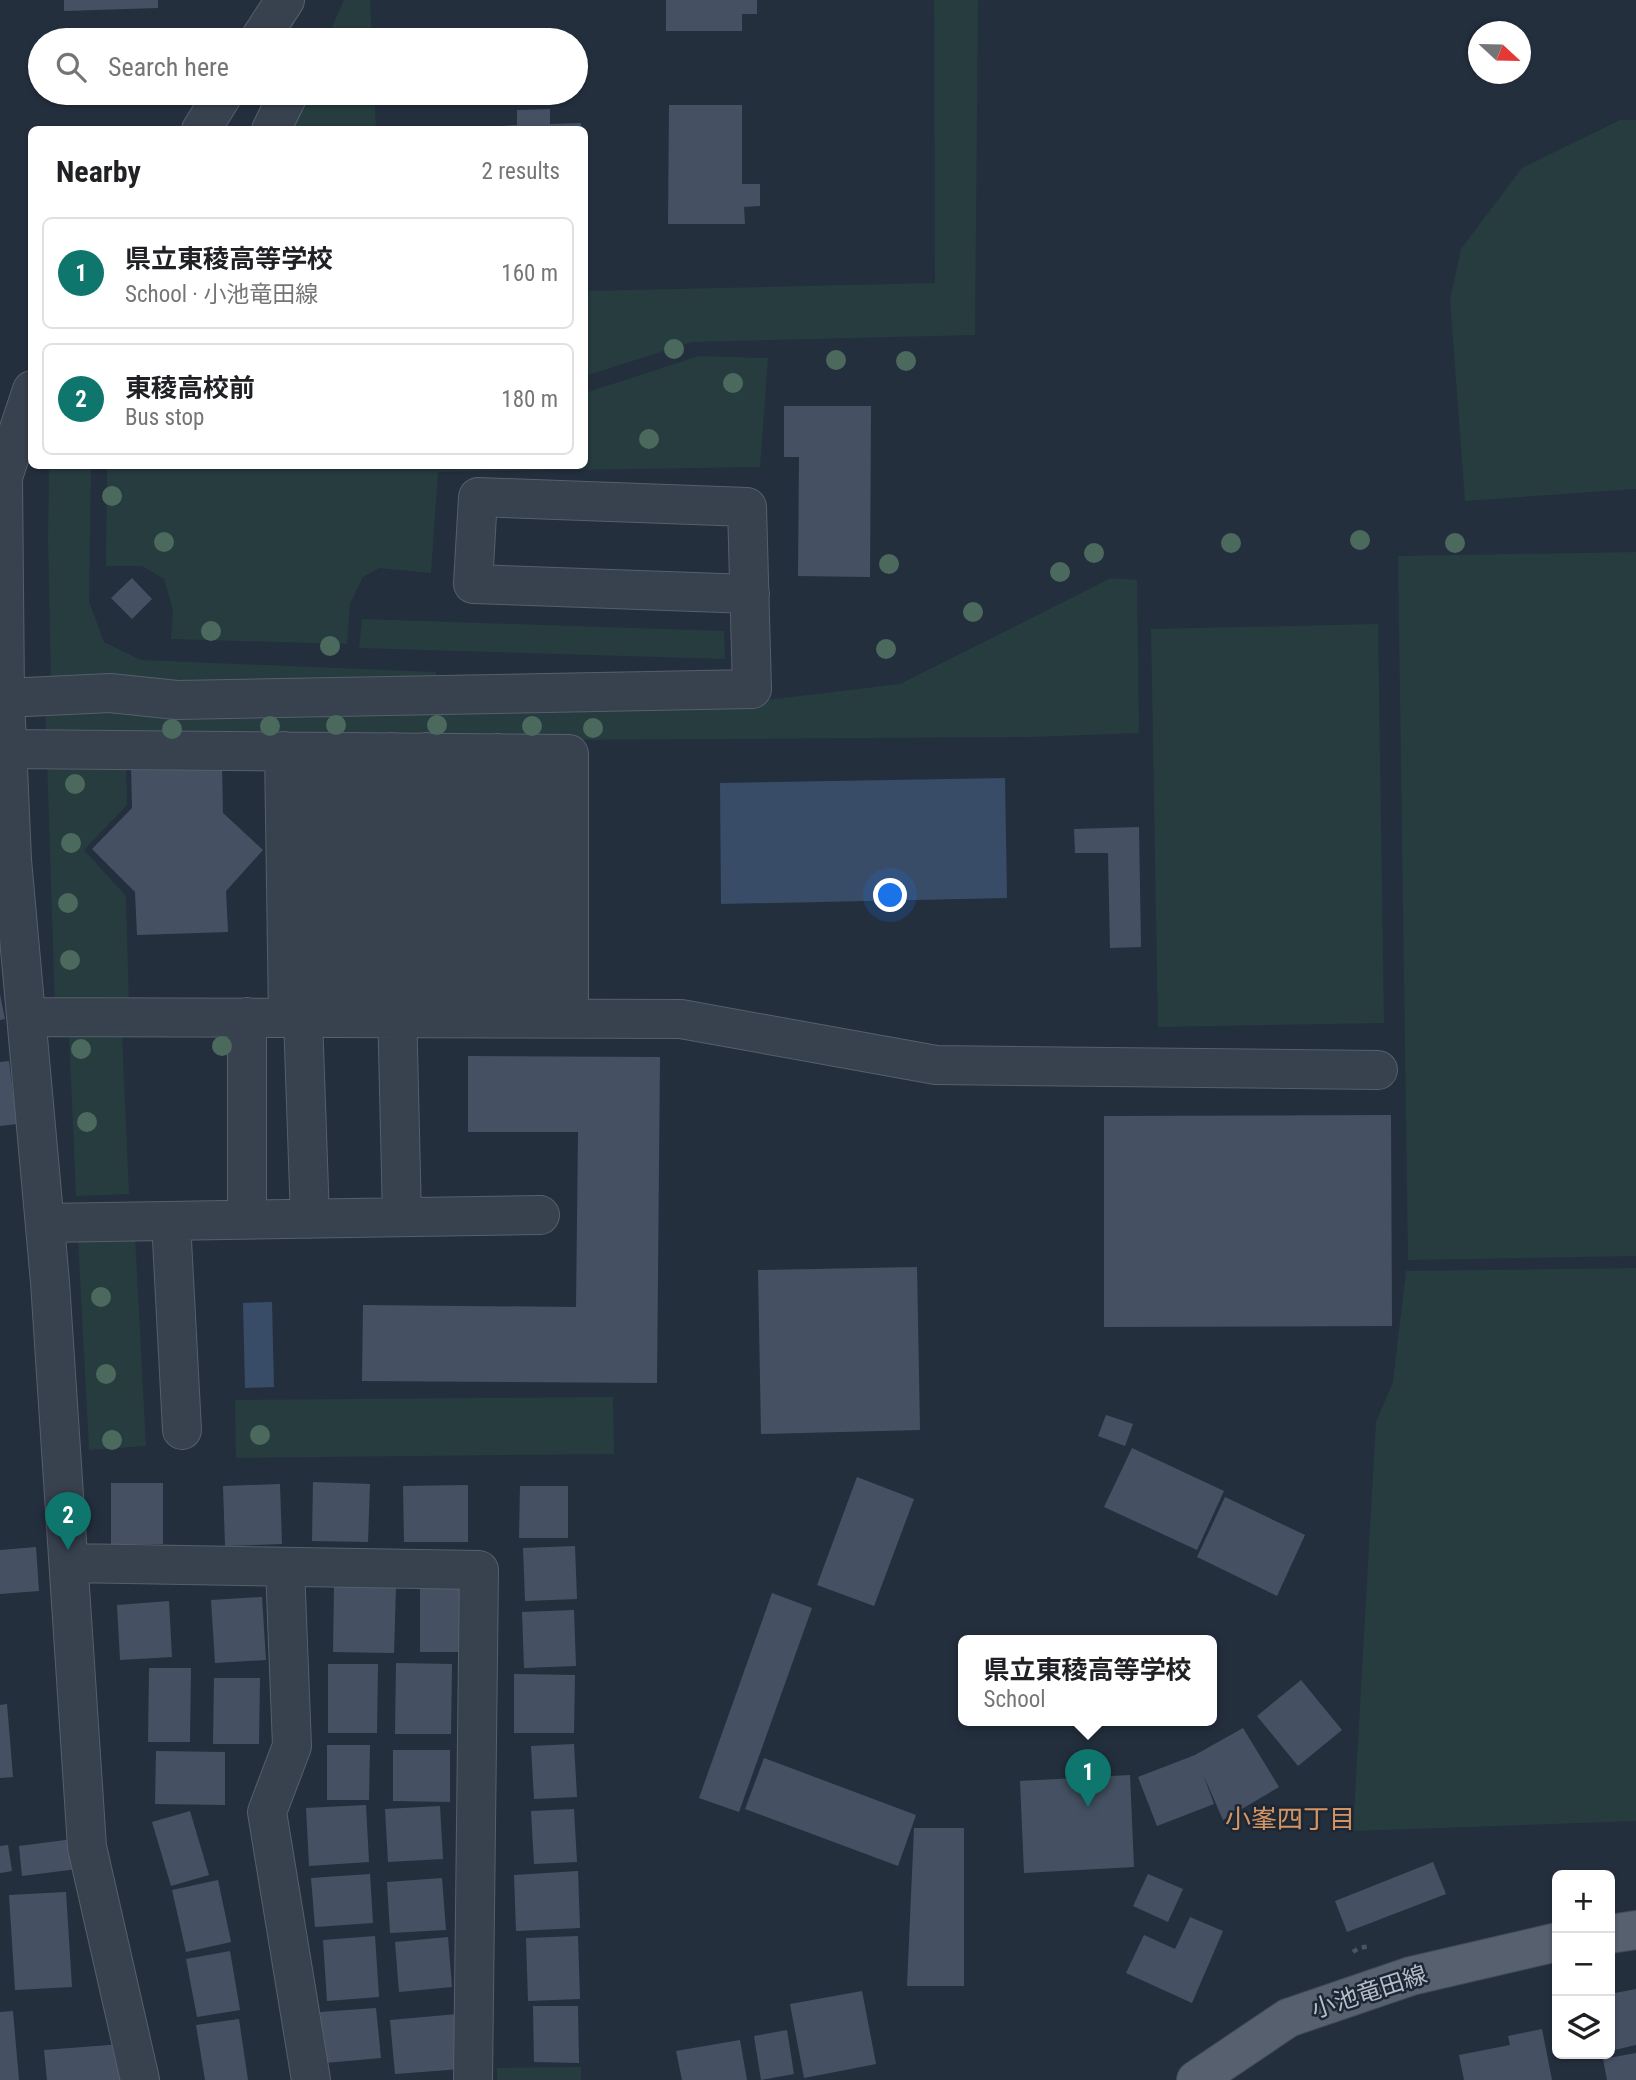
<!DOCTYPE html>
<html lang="en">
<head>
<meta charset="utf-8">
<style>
  :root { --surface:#fff; --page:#f6f6f6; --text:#202124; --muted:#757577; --line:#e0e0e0; --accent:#0f766e }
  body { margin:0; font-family:"Roboto Condensed","Noto Sans JP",sans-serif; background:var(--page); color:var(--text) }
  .controls { position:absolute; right:21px; bottom:21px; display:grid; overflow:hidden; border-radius:10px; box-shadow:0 2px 5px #0004 }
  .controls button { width:63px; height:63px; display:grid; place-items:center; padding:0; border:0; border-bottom:2px solid var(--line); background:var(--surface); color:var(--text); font:35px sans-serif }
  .compass { position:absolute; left:1468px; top:21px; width:63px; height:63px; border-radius:50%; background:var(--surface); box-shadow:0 2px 5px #0004; rotate:112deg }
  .you { position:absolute; left:891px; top:896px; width:24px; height:24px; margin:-18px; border:5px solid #fff; border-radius:50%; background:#1a73e8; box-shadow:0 0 0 10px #1a73e833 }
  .badge { display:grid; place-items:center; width:46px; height:46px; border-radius:50%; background:var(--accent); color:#fff; font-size:23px; font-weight:700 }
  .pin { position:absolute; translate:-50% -58px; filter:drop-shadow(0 2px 4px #0008) }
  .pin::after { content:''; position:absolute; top:37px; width:24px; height:21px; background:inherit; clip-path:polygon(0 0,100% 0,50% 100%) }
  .popup { position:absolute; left:958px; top:1635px; width:259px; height:91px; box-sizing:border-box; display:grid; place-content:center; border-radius:10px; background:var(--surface); filter:drop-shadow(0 2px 5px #0005); font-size:23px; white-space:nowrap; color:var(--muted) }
  .popup b { font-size:26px; color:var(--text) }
  .popup::after { content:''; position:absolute; left:50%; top:100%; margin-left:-14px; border:14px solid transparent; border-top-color:var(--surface) }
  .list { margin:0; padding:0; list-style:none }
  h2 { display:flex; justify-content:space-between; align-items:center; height:91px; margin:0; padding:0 28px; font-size:30px }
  h2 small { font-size:23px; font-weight:400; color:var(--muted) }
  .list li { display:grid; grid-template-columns:46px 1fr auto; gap:21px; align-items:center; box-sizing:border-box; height:112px; margin:0 14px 14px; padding:0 14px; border:2px solid var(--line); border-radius:10px }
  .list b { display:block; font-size:26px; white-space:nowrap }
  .list p { margin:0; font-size:23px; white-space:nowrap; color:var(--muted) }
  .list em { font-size:23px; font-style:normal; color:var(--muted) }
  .icon { flex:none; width:38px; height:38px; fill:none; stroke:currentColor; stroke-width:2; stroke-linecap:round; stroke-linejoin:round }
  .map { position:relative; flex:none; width:1636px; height:2080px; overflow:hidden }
  .search { position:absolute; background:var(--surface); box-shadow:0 2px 5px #0004; left:28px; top:28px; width:560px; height:77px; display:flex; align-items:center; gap:18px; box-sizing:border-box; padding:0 24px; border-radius:38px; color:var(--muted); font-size:26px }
  .panel { position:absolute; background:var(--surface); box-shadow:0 2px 5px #0004; left:28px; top:126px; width:560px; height:343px; border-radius:10px }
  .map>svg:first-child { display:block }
</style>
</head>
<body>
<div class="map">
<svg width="1636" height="2080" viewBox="0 0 1636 2080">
  <rect width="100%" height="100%" fill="#242f3e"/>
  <path fill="#263c3f" d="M344,0H370L372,40H326Z
    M934,0H978L975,335L692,342L585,376V291L935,283Z
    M301,93H374L376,129L283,130Z
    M1620,120H1636V489L1465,501L1450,300L1461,249L1522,168Z
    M699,356L768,358L760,467L438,472L431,573L379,568L363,577L350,604L347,644L171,639L173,610L164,579L142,566H106L107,466H584L585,393Z
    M52,466H91L89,602L104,642L141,660L436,672V687L51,685L48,537L49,472Z
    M1636,552V1256L1408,1260L1398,556Z
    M1111,578L1137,580L1139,733L1032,737L47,743L45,707L749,702L900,684Z
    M362,619L724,631L725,659L359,648Z
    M1378,624L1384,1023L1158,1027L1151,629Z
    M126,756L127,805L84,850L126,896L129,1007L55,1009L47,758Z
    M122,1033L129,1194L76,1196L69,1035Z
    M135,1236L146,1446L89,1450L78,1239Z
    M1636,1268V1821L1353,1831L1376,1422L1393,1382L1406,1271Z
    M613,1397L614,1454L236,1458L235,1400Z
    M581,2067V2080H497V2068Z"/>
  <path fill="#394c67" d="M1005,778L1007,898L721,904L720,783Z
    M272,1302L274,1387L245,1388L243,1303Z"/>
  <path fill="#455162" d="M64,0H158V8L64,11Z
    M666,0H757V14H742V31H666Z
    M669,105H742V184H760V206L744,207L745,224H668Z
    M550,109V124L581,123V130H500V126L517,125V110Z
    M784,406H871L870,577L798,576L799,457H784Z
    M132,578L152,599L132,619L111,598Z
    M222,766L223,813L263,850L226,891L228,932L137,935L135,892L92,849L132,808L131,767Z
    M1139,827L1141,947L1110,948L1108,853H1075L1074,829Z
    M0,994L5,1019L0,1020Z
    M468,1056L660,1057L657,1383L362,1381L363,1305L576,1307L578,1132H468Z
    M9,1061L17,1124L0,1126V1062Z
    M1391,1115L1392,1326L1104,1327V1116Z
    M917,1267L920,1430L761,1434L758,1270Z
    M1106,1415L1133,1424L1125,1446L1098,1436Z
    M1132,1448L1224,1491L1197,1550L1104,1507Z
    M857,1477L914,1499L874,1606L817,1585Z
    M313,1482L370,1484L368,1542L312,1541Z
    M111,1483H163V1544H111Z
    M280,1484L282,1544L225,1546L223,1486Z
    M468,1485V1542H404L403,1486Z
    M520,1486H568V1538H519Z
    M1225,1497L1305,1535L1277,1596L1197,1557Z
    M575,1546L577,1599L525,1601L523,1548Z
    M36,1547L39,1591L0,1594V1550Z
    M420,1586H468V1652H420Z
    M334,1587H396L394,1653L333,1652Z
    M772,1593L812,1608L739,1812L699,1798Z
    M262,1597L266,1660L215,1663L211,1600Z
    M169,1601L172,1657L120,1660L117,1605Z
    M574,1610L576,1666L524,1668L522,1612Z
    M396,1663L452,1664L451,1734H395Z
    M328,1664H378L377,1733H328Z
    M149,1668H191L190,1742H148Z
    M514,1674L575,1675L574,1733H514Z
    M214,1678H260L259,1744H213Z
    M1301,1680L1342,1730L1298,1766L1257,1716Z
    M7,1704L13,1777L0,1778V1705Z
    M1243,1728L1279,1787L1223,1820L1203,1774L1214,1804L1157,1826L1138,1777L1195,1755Z
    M574,1744L577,1797L534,1799L531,1746Z
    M327,1745H370L369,1800H327Z
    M393,1750H450V1802L393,1801Z
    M156,1751L225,1752V1805L155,1804Z
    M764,1758L916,1815L898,1866L745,1809Z
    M1130,1775L1134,1867L1024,1873L1020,1781Z
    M366,1805L369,1862L309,1866L306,1808Z
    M440,1806L443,1859L388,1862L385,1809Z
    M574,1809L577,1862L534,1864L531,1811Z
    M190,1811L209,1875L171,1886L152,1822Z
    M914,1828H964V1986H907Z
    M73,1839L77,1869L22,1876L19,1846Z
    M8,1845L12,1871L0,1873V1846Z
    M1433,1862L1446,1894L1347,1932L1335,1901Z
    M578,1871L580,1928L516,1931L514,1875Z
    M370,1874L373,1923L315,1927L311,1878Z
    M1148,1874L1183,1889L1168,1922L1133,1906Z
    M442,1878L446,1930L390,1933L387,1882Z
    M218,1880L231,1942L186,1952L172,1890Z
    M66,1892L72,1987L15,1990L9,1895Z
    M1190,1917L1223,1931L1192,2003L1126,1973L1144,1935L1175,1949Z
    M375,1936L379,1997L327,2001L323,1940Z
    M578,1936L580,1999L528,2001L526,1938Z
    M448,1937L452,1987L399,1992L395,1942Z
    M230,1951L240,2010L197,2017L186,1959Z
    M1636,1989V2045L1610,2051V1994Z
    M862,1991L876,2064L804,2078L790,2004Z
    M533,2006H578L579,2063L534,2062Z
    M376,2008L381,2058L325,2063L320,2012Z
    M13,2011L19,2080H0V2012Z
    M457,2014L461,2069L395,2074L390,2020Z
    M239,2019L248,2080H205L196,2025Z
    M1542,2029L1552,2080H1464L1459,2055L1510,2045L1508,2036Z
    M787,2030L794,2074L761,2080L754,2036Z
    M740,2040L747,2080H682L676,2051Z
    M122,2044L125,2080H47L44,2050Z
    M1636,2053V2080H1607L1603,2059Z"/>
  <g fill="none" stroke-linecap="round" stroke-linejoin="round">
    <g stroke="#565f6c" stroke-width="40">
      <path id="minor" d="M259,40L285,0
        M201,130L224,93
        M271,130L289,93
        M32,390L3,477L5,698L12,860L50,1282L87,1847L140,2080
        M5,698L110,693L177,700L752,689L747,507L478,497L473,584L750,594
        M8,749L569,754V1018
        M284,751L288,1018
        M320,752L326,1018
        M357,752L360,1018
        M391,752L402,1217
        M426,752L432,1018
        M462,753L465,1018
        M497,753L499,1018
        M531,753L535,1018
        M28,1017L681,1019L936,1065L1378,1070
        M247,1017V1219
        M303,1018L310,1219
        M171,1221L182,1430
        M45,1223L540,1215
        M69,1563L479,1570L473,2080
        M285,1567L292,1746L267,1812L311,2080"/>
    </g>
    <g stroke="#414a57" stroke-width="40">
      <path id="major" d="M1610,1934L1636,1930
        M1196,2080L1288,2018L1411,1976L1557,1942"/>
    </g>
    <path stroke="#44595c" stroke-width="4.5" stroke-dasharray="5 5" stroke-linecap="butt" d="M1353,1952L1359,1948L1370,1946"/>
    <use href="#minor" stroke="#38414e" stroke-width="38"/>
    <use href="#major" stroke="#56606e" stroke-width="38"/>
  </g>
  <g fill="#4b6a5d">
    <circle cx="674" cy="349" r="10"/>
    <circle cx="836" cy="360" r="10"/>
    <circle cx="906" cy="361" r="10"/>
    <circle cx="733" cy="383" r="10"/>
    <circle cx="649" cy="439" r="10"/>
    <circle cx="112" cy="496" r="10"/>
    <circle cx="1360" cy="540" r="10"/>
    <circle cx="164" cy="542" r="10"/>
    <circle cx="1231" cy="543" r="10"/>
    <circle cx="1455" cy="543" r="10"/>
    <circle cx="1094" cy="553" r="10"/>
    <circle cx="889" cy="564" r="10"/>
    <circle cx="1060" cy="572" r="10"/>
    <circle cx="973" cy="612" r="10"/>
    <circle cx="211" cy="631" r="10"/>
    <circle cx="330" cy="646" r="10"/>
    <circle cx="886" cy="649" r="10"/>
    <circle cx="336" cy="725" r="10"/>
    <circle cx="437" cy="725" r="10"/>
    <circle cx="270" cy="726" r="10"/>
    <circle cx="532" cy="726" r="10"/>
    <circle cx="593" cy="728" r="10"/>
    <circle cx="172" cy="729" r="10"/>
    <circle cx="75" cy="784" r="10"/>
    <circle cx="71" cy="843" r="10"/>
    <circle cx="68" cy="903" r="10"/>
    <circle cx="70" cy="960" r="10"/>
    <circle cx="222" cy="1046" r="10"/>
    <circle cx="81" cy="1049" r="10"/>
    <circle cx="87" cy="1122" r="10"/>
    <circle cx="101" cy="1297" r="10"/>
    <circle cx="106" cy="1374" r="10"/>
    <circle cx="260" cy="1435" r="10"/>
    <circle cx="112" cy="1440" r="10"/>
  </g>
  <g text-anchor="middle" stroke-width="5" stroke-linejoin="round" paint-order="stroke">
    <g font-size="24" fill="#b4bcc9" stroke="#1d2633">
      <text transform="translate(1369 1992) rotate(-18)" y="8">小池竜田線</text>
    </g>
    <g font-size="26" fill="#d59563" stroke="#1d2633">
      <text x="1290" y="1828">小峯四丁目</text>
    </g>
  </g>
</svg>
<div class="controls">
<button>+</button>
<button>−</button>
<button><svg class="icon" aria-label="layers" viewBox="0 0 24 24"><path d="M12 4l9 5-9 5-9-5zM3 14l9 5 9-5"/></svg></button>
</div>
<svg class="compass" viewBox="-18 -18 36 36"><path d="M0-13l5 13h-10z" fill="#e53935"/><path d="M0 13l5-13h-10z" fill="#757577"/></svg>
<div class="you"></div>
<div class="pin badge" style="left:1088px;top:1807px">1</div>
<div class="popup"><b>県立東稜高等学校</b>School</div>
<div class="pin badge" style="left:68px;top:1550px">2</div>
<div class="search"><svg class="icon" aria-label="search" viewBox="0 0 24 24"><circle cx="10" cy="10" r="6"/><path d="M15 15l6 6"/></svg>Search here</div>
<section class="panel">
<h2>Nearby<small>2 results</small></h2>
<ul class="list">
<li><span class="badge">1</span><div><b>県立東稜高等学校</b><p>School · 小池竜田線</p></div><em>160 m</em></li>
<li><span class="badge">2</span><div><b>東稜高校前</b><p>Bus stop</p></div><em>180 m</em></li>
</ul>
</section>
</div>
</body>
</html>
